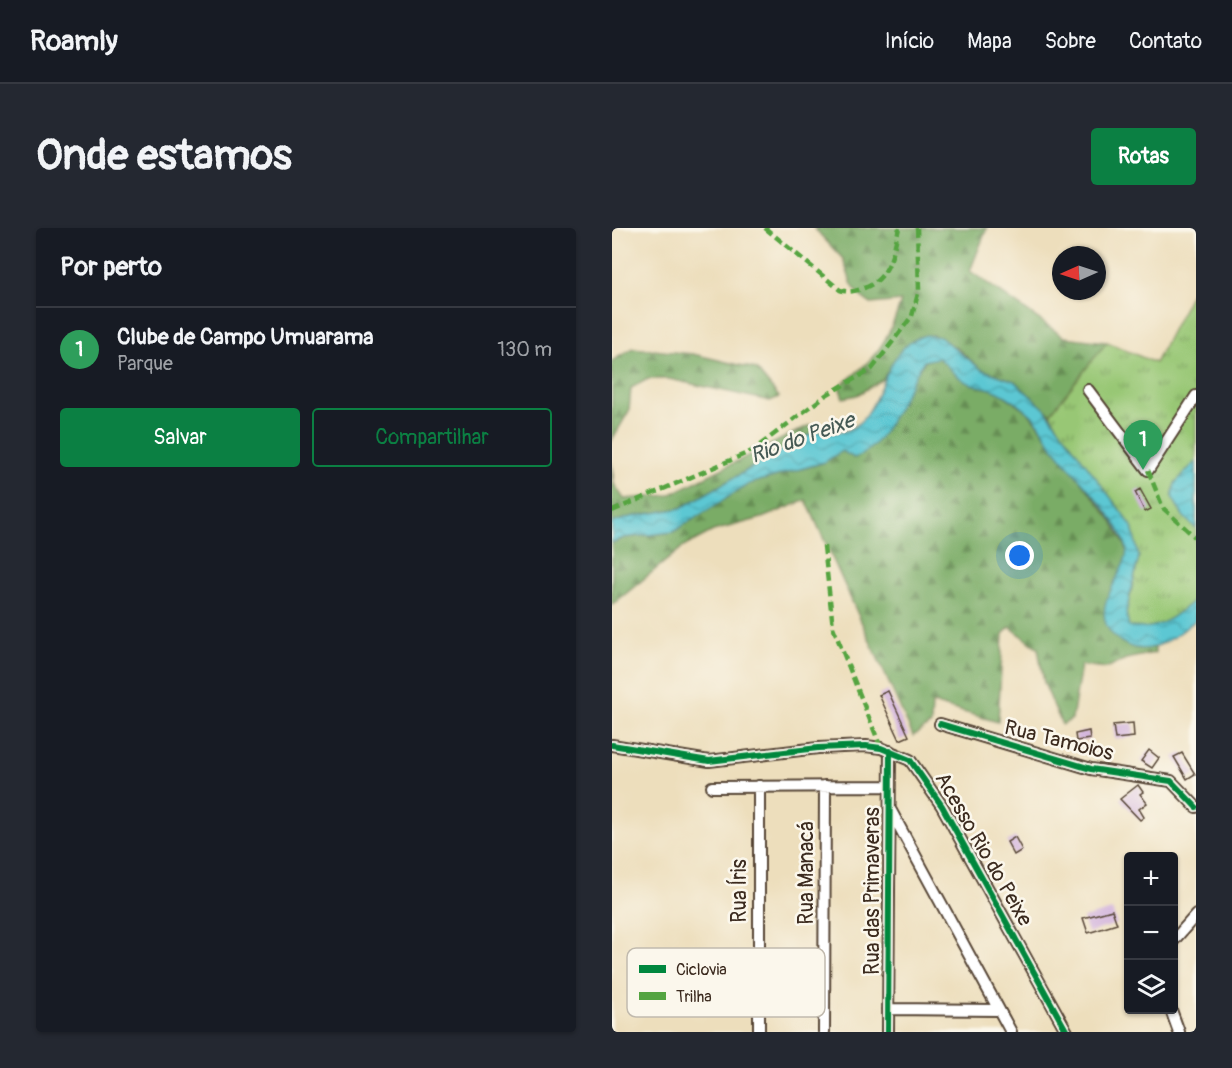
<!DOCTYPE html>
<html lang="pt">
<head>
<meta charset="utf-8">
<style>
  :root { --surface:#171b24; --page:#242831; --text:#f1f3f6; --muted:#9ea1a6; --line:#363941; --accent:#0b8043 }
  body { margin:0; font-family:Pangolin,sans-serif; background:var(--page); color:var(--text) }
  .controls { position:absolute; right:18px; bottom:18px; display:grid; overflow:hidden; border-radius:6px; box-shadow:0 2px 4px #0004 }
  .controls button { width:54px; height:54px; display:grid; place-items:center; padding:0; border:0; border-bottom:2px solid var(--line); background:var(--surface); color:var(--text); font:30px sans-serif }
  .compass { position:absolute; left:440px; top:18px; width:54px; height:54px; border-radius:50%; background:var(--surface); box-shadow:0 2px 4px #0004; rotate:267deg }
  .you { position:absolute; left:408px; top:328px; width:21px; height:21px; margin:-15px; border:4px solid #fff; border-radius:50%; background:#1a73e8; box-shadow:0 0 0 9px #1a73e833 }
  .badge { display:grid; place-items:center; width:39px; height:39px; border-radius:50%; background:var(--accent); color:#fff; font-size:20px; font-weight:700 }
  .pin { position:absolute; translate:-50% -50px; filter:drop-shadow(0 2px 3px #0008) }
  .pin::after { content:''; position:absolute; top:32px; width:21px; height:18px; background:inherit; clip-path:polygon(0 0,100% 0,50% 100%) }
  .list { margin:0; padding:0; list-style:none }
  h2 { display:flex; justify-content:space-between; align-items:center; height:78px; margin:0; padding:0 24px; font-size:26px }
  h2 small { font-size:20px; font-weight:400; color:var(--muted) }
  .list li { display:grid; grid-template-columns:39px 1fr auto; gap:18px; align-items:center; box-sizing:border-box; height:84px; padding:0 24px; border-top:2px solid var(--line) }
  .list b { display:block; font-size:22px; white-space:nowrap }
  .list p { margin:0; font-size:20px; white-space:nowrap; color:var(--muted) }
  .list em { font-size:20px; font-style:normal; color:var(--muted) }
  .actions { display:flex; gap:12px; padding:18px 24px }
  .actions a { flex:1; padding:14px 0; border:2px solid var(--accent); border-radius:6px; text-align:center; font-size:21px; color:var(--accent) }
  .actions .main { background:var(--accent); color:#fff }
  .icon { flex:none; width:33px; height:33px; fill:none; stroke:currentColor; stroke-width:2; stroke-linecap:round; stroke-linejoin:round }
  .map { position:relative; flex:none; width:584px; height:804px; overflow:hidden; border-radius:6px }
  header { display:flex; align-items:center; gap:36px; box-sizing:border-box; height:84px; padding:0 30px; background:var(--surface); border-bottom:2px solid var(--line) }
  header strong { font-size:28px }
  nav { display:flex; gap:33px; margin-inline-start:auto; font-size:21px }
  .intro { display:flex; align-items:center; justify-content:space-between; box-sizing:border-box; height:144px; padding:0 36px }
  h1 { margin:0; font-size:42px }
  .button { padding:15px 27px; border-radius:6px; background:var(--accent); color:#fff; font-size:21px; font-weight:700 }
  main { display:flex; gap:36px; padding:0 36px }
  aside { flex:1; background:var(--surface); border-radius:6px; box-shadow:0 2px 4px #0004 }
  .map>svg:first-child { display:block }
</style>
</head>
<body>
<header>
<strong>Roamly</strong>
<nav><a>Início</a><a>Mapa</a><a>Sobre</a><a>Contato</a></nav>
</header>
<div class="intro"><h1>Onde estamos</h1><a class="button">Rotas</a></div>
<main>
<aside>
<h2>Por perto<small></small></h2>
<ul class="list">
<li><span class="badge" style="background:#2e9e5b">1</span><div><b>Clube de Campo Umuarama</b><p>Parque</p></div><em>130 m</em></li>
</ul>
<div class="actions"><a class="main">Salvar</a><a>Compartilhar</a></div>
</aside>
<div class="map">
<svg width="584" height="804" viewBox="0 0 584 804">
  <defs>
    <pattern id="forest-firs" width="22" height="20" patternUnits="userSpaceOnUse" patternTransform="scale(1.5)"><rect width="22" height="20" fill="#7aac66"/><path d="M5 1l3.5 6h-7zM16 11l3.5 6h-7z" fill="#658c53"/></pattern>
    <pattern id="park-tufts" width="24" height="20" patternUnits="userSpaceOnUse" patternTransform="scale(1.5)"><rect width="24" height="20" fill="#98c775"/><path d="M3 7l-1-3M5 7V3M7 7l1-3M15 17l-1-3M17 17v-4M19 17l1-3" fill="none" stroke="#7da25f"/></pattern>
    <pattern id="water-waves" width="16" height="10" patternUnits="userSpaceOnUse" patternTransform="scale(1.5)"><rect width="16" height="10" fill="#5bc7d3"/><path d="M0 5q4-4 8 0t8 0" fill="none" stroke="#4ca2ab"/></pattern>
  </defs>
  <rect width="100%" height="100%" fill="#fbf7ec"/>
  <filter id="ink" filterUnits="userSpaceOnUse"><feTurbulence type="fractalNoise" baseFrequency=".0167" numOctaves="2"/><feDisplacementMap in="SourceGraphic" scale="12" xChannelSelector="R" yChannelSelector="G"/><feConvolveMatrix kernelMatrix="1 2 1 2 8 2 1 2 1" color-interpolation-filters="sRGB"/></filter>
  <filter id="wash" filterUnits="userSpaceOnUse"><feTurbulence type="fractalNoise" baseFrequency=".008" numOctaves="4" result="noise"/><feDisplacementMap in="SourceGraphic" scale="24" xChannelSelector="R" yChannelSelector="G"/><feGaussianBlur stdDeviation="1.35" result="paint"/><feColorMatrix in="noise" values="0 0 0 0 0 0 0 0 0 0 0 0 0 0 0 0 0 1.4 0 .05"/><feComposite in="paint" operator="in"/></filter>
  <g filter="url(#wash)">
    <rect width="100%" height="100%" fill="#eddebc"/>
    <path fill="url(#forest-firs)" stroke="#5a6b42" stroke-width="1.5" d="M202,0H375L358,43L452,109L495,114L438,186L402,153L369,141L345,120L321,107L307,109L284,129L271,151L245,167L231,170L227,158C262,133 276,115 289,73L259,76L248,68L240,57L231,31Z
      M21,120L81,126L144,141L167,169L158,173L57,151H36L19,160L17,183L0,212V133Z
      M319,130H326L355,154L386,163L416,184L500,293L514,319L515,326L502,408L513,415L543,420V425L514,431L494,440L469,437L460,491L450,497L432,455L426,420L398,399L391,406L386,494L320,475L319,496L301,508L194,272L150,290L101,303L71,319L0,377V315L12,310L61,304L137,256L213,234L230,222L242,230L313,133Z
      M198,197L204,203L69,280L18,289L0,295V235L2,256L12,271L57,267Z"/>
    <path fill="url(#park-tufts)" stroke="#6a784a" stroke-width="1.5" d="M584,56V371C563,388 545,405 517,399L514,385L527,329L438,186L495,114L543,135Z"/>
    <path fill="url(#water-waves)" stroke="#4b7878" stroke-width="1.5" d="M314,107L328,109L369,141L402,153L433,181L520,298L527,329L514,385L517,398C545,406 563,387 584,371V392C559,412 531,437 501,407C473,378 521,340 514,318C503,285 465,251 444,223C434,210 428,193 415,183C406,176 394,167 384,163C374,159 363,158 354,154C343,148 336,137 326,130L312,133C293,159 274,221 242,230L230,223L213,234L137,256L61,304L12,310L0,315V295L18,289L69,280L204,203C279,220 256,121 314,107Z
      M584,233V301L571,288L560,269L563,255Z"/>
    <g id="blocks">
      <path fill="#ceacda" d="M528,261L539,281L533,284L523,264Z
        M276,463L297,508L288,512L267,467Z
        M521,495L522,509L503,511L501,497Z
        M477,503L478,511L464,513L463,506Z
        M537,522L547,530L540,540L529,533Z
        M570,525L583,546L575,551L562,529Z
        M526,557L531,564L528,566L535,575L527,581L532,589L528,592L508,571Z
        M403,609L410,622L402,627L395,614Z
        M500,682L505,696L476,705L471,690Z"/>
    </g>
  </g>
  <g filter="url(#ink)">
    <use href="#blocks" fill-opacity="0" stroke="#564536" stroke-width="1.5"/>
    <g fill="none" stroke-linecap="round" stroke-linejoin="round">
      <g stroke="#564536" stroke-width="14">
        <path id="minor" d="M476,162L536,242L584,168
          M328,496L479,541L559,553L584,579
          M0,517L97,533L206,520L254,518L269,520L298,532L330,578L455,804
          M100,559L277,558
          M279,583L399,804
          M562,712L584,687
          M276,781L387,782
          M559,782L567,804
          M147,804V558
          M212,804L213,558
          M276,804L278,523"/>
      </g>
      <use href="#minor" stroke="#fff" stroke-width="10"/>
      <path stroke="#54a441" stroke-width="4.5" stroke-dasharray="9 4.5" stroke-linecap="butt" d="M153,0L228,62C237,65 243,63 252,60C278,51 281,24 287,0
        M536,242L551,280L584,310
        M0,283L140,223L214,167L260,141L300,88L307,62L305,0
        M212,318L221,399L269,520"/>
      <g stroke="#fbf7ec" stroke-width="10">
        <path id="cycleway" d="M328,496L479,541L559,553L584,579
          M0,517L97,533L206,520L254,518L269,520L298,532L330,578L455,804
          M276,804L278,523"/>
      </g>
      <use href="#cycleway" stroke="#00873e" stroke-width="6"/>
    </g>
  </g>
  <g text-anchor="middle" stroke-width="5" stroke-linejoin="round" paint-order="stroke">
    <g font-size="21" fill="#3b2a1e" stroke="#fbf7ec">
      <text transform="translate(447 512) rotate(14)" y="7">Rua Tamoios</text>
      <text transform="translate(372 621) rotate(60)" y="7">Acesso Rio do Peixe</text>
      <text transform="translate(194 645) rotate(-90)" y="7">Rua Manacá</text>
      <text transform="translate(127 663) rotate(-90)" y="7">Rua Íris</text>
      <text transform="translate(260 663) rotate(-90)" y="7">Rua das Primaveras</text>
    </g>
    <g font-size="22" font-style="italic" fill="#455954" stroke="#fbf7ec">
      <text transform="translate(190 209) rotate(-20)" y="8">Rio do Peixe</text>
    </g>
  </g>
  <rect x="15" y="720" width="198" height="69" rx="9" fill="#fbf7ec" stroke="#c1baae" stroke-width="1.5"/>
  <rect x="27" y="737" width="27" height="8" fill="#00873e"/>
  <rect x="27" y="764" width="27" height="8" fill="#54a441"/>
  <g font-size="16" fill="#3b2a1e">
    <text x="64" y="747">Ciclovia</text>
    <text x="64" y="774">Trilha</text>
  </g>
</svg>
<div class="controls">
<button>+</button>
<button>−</button>
<button><svg class="icon" aria-label="layers" viewBox="0 0 24 24"><path d="M12 4l9 5-9 5-9-5zM3 14l9 5 9-5"/></svg></button>
</div>
<svg class="compass" viewBox="-18 -18 36 36"><path d="M0-13l5 13h-10z" fill="#e53935"/><path d="M0 13l5-13h-10z" fill="#9ea1a6"/></svg>
<div class="you"></div>
<div class="pin badge" style="left:531px;top:242px;background:#2e9e5b">1</div>
</div>
</main>
</body>
</html>
